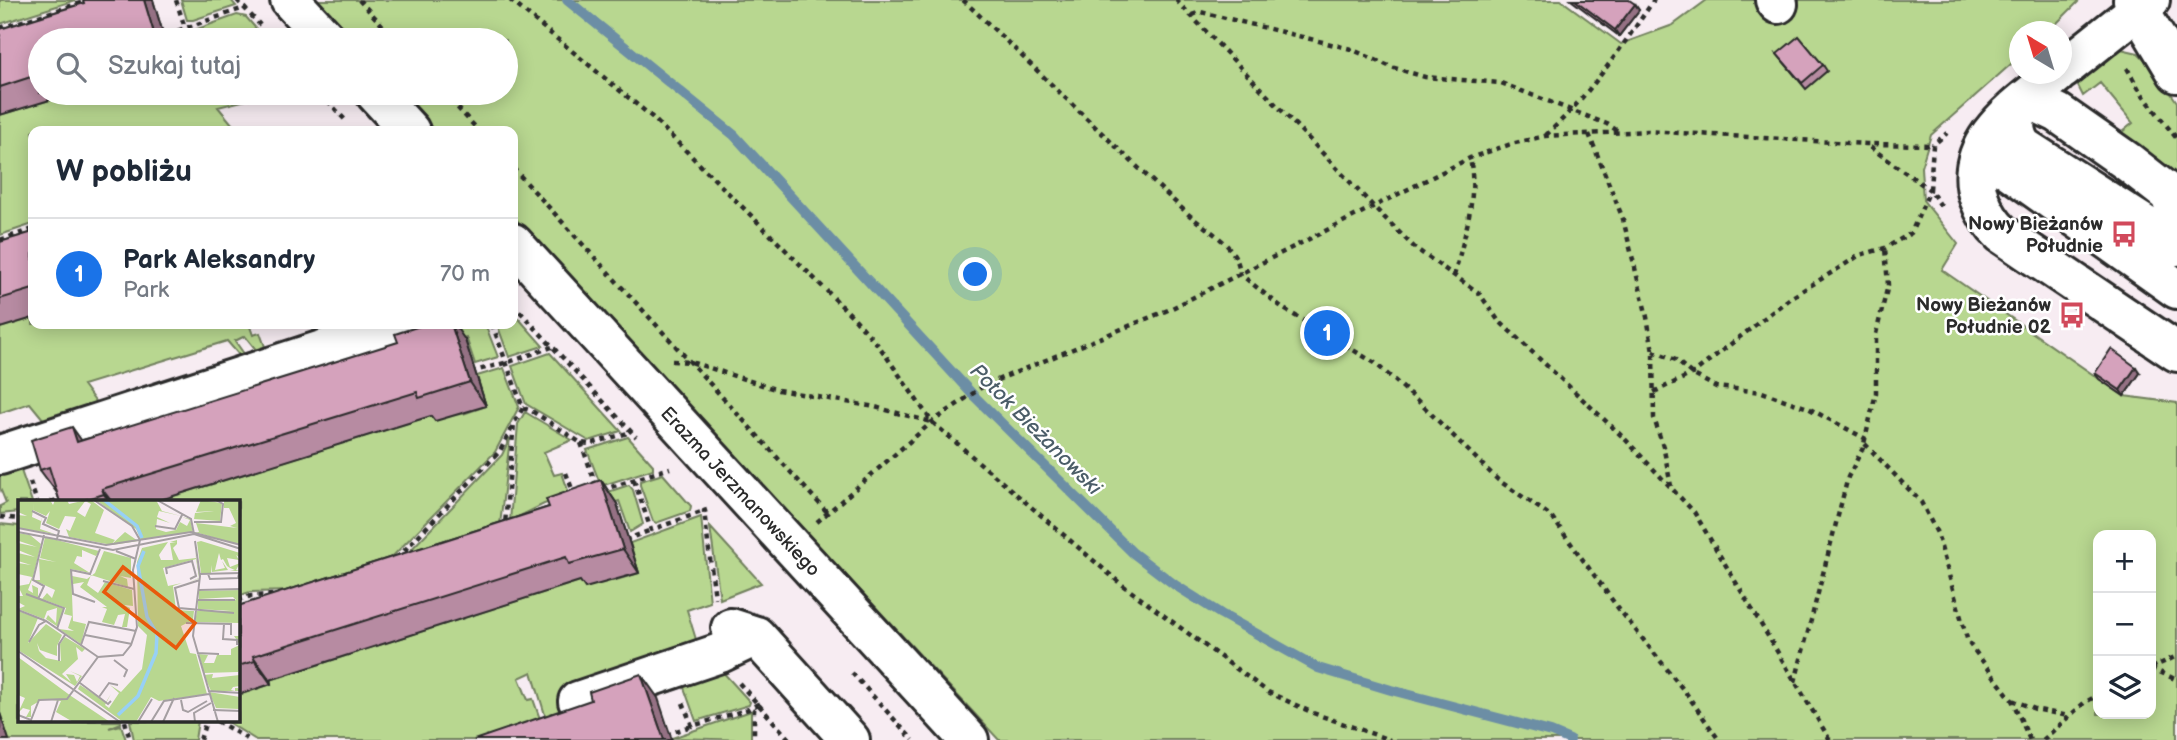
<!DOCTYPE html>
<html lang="pl">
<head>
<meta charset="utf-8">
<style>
  :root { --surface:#fff; --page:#f6f6f7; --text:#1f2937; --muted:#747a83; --line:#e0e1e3; --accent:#1a73e8 }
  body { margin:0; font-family:"Balsamiq Sans",sans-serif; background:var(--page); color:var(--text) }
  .controls { position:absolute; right:21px; bottom:21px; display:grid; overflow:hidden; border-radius:14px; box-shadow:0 4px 18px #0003 }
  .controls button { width:63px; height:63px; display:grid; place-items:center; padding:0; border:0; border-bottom:2px solid var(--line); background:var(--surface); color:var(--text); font:35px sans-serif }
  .compass { position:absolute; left:2009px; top:21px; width:63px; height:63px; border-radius:50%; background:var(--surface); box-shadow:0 4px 18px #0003; rotate:322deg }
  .you { position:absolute; left:976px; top:275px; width:24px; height:24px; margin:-18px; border:5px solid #fff; border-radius:50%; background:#1a73e8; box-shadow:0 0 0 10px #1a73e833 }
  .badge { display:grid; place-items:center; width:46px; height:46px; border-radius:50%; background:var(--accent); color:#fff; font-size:23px; font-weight:700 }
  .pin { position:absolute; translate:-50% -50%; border:4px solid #fff; box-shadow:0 2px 7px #0006 }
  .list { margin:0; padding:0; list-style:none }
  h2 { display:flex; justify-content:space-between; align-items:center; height:91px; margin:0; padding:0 28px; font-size:30px }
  h2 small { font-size:23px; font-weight:400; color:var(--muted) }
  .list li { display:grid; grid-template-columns:46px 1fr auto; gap:21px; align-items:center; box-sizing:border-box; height:112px; padding:0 28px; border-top:2px solid var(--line) }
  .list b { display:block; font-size:26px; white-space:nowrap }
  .list p { margin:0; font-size:23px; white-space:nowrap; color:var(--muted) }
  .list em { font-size:23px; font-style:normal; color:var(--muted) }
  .icon { flex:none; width:38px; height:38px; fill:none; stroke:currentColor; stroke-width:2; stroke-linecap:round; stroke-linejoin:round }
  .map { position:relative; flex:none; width:2177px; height:740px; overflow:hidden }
  .search { position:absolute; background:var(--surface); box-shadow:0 4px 18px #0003; left:28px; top:28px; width:490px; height:77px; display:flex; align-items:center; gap:18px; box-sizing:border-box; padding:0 24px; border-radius:38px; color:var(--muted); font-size:26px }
  .panel { position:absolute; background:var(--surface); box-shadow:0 4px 18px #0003; left:28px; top:126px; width:490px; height:203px; border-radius:14px }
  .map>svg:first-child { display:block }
</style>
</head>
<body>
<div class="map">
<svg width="2177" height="740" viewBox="0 0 2177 740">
  <rect width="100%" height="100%" fill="#f7ecf2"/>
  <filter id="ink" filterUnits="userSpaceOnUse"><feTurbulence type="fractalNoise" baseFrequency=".0143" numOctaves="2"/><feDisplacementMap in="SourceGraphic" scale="14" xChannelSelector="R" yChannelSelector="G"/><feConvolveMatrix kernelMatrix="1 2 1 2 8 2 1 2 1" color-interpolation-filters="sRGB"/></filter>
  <g filter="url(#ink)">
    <path fill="#b8d790" stroke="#72815e" stroke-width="2" fill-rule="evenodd" d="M0,0H76L0,24Z
      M181,0H231L236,6L193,20H187Z
      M314,0H1561L1621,44L1673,25L1707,0H1755L1767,14L1783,0H2080L2049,31L2020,32L2019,57L1931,135L1921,167L1923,200L1958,244L1942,270L2124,396L2177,403V740H999L513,216V131H435L400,93H506V40H351ZM2098,535H2151V714H2098Z
      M237,15L246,17L266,40H166Z
      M2121,49L2138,53L2151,65L2177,102V179L2117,136L2133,123L2100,83L2083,96L2074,78L2103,52Z
      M73,93H274L218,107L238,131H33V224L0,235V115Z
      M513,312L543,346L509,357L497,324H513Z
      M33,318V324H249L253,335L260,333L268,355L262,357L245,336L235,341L249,361L245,362L227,341L83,385L100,408L48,425L30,403L0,413V328Z
      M455,324H485L498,357L475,364L466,337L410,355L356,354Z
      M550,353L621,431L589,441L526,404L512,366Z
      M504,368L519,407L495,452L386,563L293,591L250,592L238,596V502H154L433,415L463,414L486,406L477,376Z
      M525,412L572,440L544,452L554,475L562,473L570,496L544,504L510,521L518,424Z
      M628,437L653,465V469L601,486L587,450Z
      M510,438L500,525L404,557L502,455Z
      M19,465L32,502H19V512L0,514V506L6,503L0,488V471Z
      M663,474L691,506L690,511L656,523L653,521L640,485V481Z
      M629,485L633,490L643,524L630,532L619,501L559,521L547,512Z
      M701,517L710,602L687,610L698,646L559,693L565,710L546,718L532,672L519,678L528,700L533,699L540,719L480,740H256L226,721H238V695L271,684L270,680L583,580L613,581L639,573L630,543Z
      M0,524L19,526V721H121V723L109,728L121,725L126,740H9L0,713Z
      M710,527L761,583L720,599Z
      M721,670L750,702L749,705L696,721L682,682Z
      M751,711V740L672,738Z
      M130,721H198L195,740H134Z"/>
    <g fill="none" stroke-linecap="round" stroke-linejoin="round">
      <path stroke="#6c8ea5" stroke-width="10" d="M567,0L734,135L974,396L1133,553L1175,585L1221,614L1318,668L1391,690L1551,732L1570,740"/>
      <g stroke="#2b2b2b" stroke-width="44">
        <path id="minor" d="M290,0L327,40
          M1775,0L1778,4
          M2133,0L2177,73
          M2062,70L2150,0
          M2057,74C2021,104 1960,141 1979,198C1984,212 1991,224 2002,234L2177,352
          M375,93L410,131
          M2027,98L2058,113L2128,162L2169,194L2177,213
          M2024,103C2013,118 2012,132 2023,147L2177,246
          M2004,119C1996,136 1993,151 2005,167L2177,289
          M513,243L969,740
          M0,455L402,324
          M731,628L756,636L850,740
          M578,701L720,653L756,636"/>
      </g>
      <path stroke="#2b2b2b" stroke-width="4.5" stroke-dasharray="5 5" stroke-linecap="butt" d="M176,0L185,28
        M237,0L260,25
        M359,0L396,40
        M510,0L652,117L856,320L879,346L932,422L1121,584L1268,692L1313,713L1390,740
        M963,0C1038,70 1110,143 1186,212C1206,231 1238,243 1240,274L1284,309L1375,363L1418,401L1498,480L1551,516L1618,608L1686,693L1719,740
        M1176,0L1373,206L1415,248L1479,293L1498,320L1625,439L1694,512L1830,740
        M1192,15L1201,12L1351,49L1391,67L1425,77L1501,83L1607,124L1618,131
        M0,28L90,0
        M159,37L244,8
        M2127,68L2140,91L2177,139
        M321,93L346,121
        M444,93L479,131
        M1589,134L1623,219L1647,317L1653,351L1654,418L1664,450L1671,486
        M1546,135C1589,96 1621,48 1654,0
        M513,168L828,513
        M1941,206L1930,190L1933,145L1947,133
        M0,240L33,229
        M1454,276C1464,237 1478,198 1470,158
        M513,304L636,437
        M492,324L523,408L514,423L505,524
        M1653,351L1676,360L1692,374L1716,387L1762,392L1808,408L1866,439
        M672,361L691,362L778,390L875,407L931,422
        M471,372L512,361L552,347
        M1654,392L1692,374L1789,299L1860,255L1885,248L1911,233L1930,190L1867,145
        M523,408L532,411L581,443L590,444L631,432
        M581,443L596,485
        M1865,444L1921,502L1937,533L1968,642L2012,700L2030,740
        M566,473L574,494
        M634,480L651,530L704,511
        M30,482L37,502
        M602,490L670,468
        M51,502L63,498
        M707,510L704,511L715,598
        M0,517L19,519
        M817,522L932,422L985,385L1168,310L1470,158L1511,144L1545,136L1647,131L1866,144L1933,145
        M625,540L651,530
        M397,558L500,451L513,426
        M238,600L251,596L275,595
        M2151,668L2177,656
        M2151,668L2177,680
        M852,673L913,740
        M1795,682L1848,477L1863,448L1876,393V334L1888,285L1885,248
        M739,683L790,740
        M2012,700L2035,709L2068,716
        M683,703L692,726L749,709L758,704L754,710V740
        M125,721L130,740
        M217,721L249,740
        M666,734L692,726
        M200,740L206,721
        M2043,740L2084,703L2098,695"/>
      <use href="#minor" stroke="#fff" stroke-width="38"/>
    </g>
    <path fill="#b78ba2" stroke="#2b2b2b" stroke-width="2" d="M83,0H153L165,40H40V93H73L0,115V29L84,3Z
      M1571,0H1629L1639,10L1619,36Z
      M1777,54L1823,65L1827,71L1806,89Z
      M33,232V318L0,328V242Z
      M465,340L486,406L435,421L431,416L154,502H60L57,493L40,470L82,440Z
      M2095,373H2140L2124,396L2099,379Z
      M601,480L617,504L639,573L585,588L580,581L270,680L271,684L238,695V606L549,507Z"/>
    <path fill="#957184" stroke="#2b2b2b" stroke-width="2" d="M144,0H153L165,40H156Z
      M1635,4L1639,10L1619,36L1615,30Z
      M451,324H454L465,340L486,406L470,382Z
      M2136,367L2140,373L2124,396L2120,390Z
      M72,427L89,451L77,442Z
      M601,480L617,504L639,573L623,549Z
      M102,489L112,502H109L104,494Z
      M253,656L270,680L271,684L255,661Z
      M641,674L658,698L672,740H664Z
      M0,713L9,740H0Z"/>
    <path fill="#d5a2bc" stroke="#2b2b2b" stroke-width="2" d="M83,0H144L156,40H40V74L0,87V29L84,3Z
      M1575,0H1629L1635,4L1615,30Z
      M1799,36L1823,65L1802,83L1777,54Z
      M33,232V289L0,299V242Z
      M426,324H451L470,382L419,398L417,392L102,489L104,494L78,502H60L49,467L40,470L31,440L72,427L77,442L398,342L395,334Z
      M2111,349L2136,367L2120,390L2095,373Z
      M601,480L623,549L569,564L566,557L253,656L255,661L238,666V606L549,507L546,499Z
      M641,674L664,740H474L591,700L589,692Z"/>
  </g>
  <defs>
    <g id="bus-bare" transform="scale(2.1)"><path d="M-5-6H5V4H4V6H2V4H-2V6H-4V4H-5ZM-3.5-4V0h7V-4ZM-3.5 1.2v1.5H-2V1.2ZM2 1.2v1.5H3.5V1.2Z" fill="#d1495b" stroke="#fff" stroke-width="2.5" paint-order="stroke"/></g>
  </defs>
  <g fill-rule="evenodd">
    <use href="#bus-bare" x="2124" y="234"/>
    <use href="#bus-bare" x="2072" y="315"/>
  </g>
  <g text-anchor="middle" stroke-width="5" stroke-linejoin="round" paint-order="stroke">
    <g font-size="19" font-weight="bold" fill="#2b2b2b" stroke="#fff" text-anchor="end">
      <text x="2103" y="230">Nowy Bieżanów<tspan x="2103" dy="22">Południe</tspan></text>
      <text x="2051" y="311">Nowy Bieżanów<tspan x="2051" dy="22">Południe 02</tspan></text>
    </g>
    <g font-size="19" fill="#2b2b2b" stroke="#fff">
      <text transform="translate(741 491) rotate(47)" y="7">Erazma Jerzmanowskiego</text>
    </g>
    <g font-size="21" font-style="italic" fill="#4b5d68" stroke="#fff">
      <text transform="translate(1036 429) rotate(45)" y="7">Potok Bieżanowski</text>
    </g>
  </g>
  <g transform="translate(18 500)">
    <rect width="222" height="222" fill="#f7ecf2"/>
    <path d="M0,0H32L35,5L37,0H49L51,4L68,0L59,12L67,17L73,4L69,2L73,0L86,10L77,33L97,40L93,45L107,32L120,41L94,45L51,37L48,29L52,31L58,17L47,16L41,29L28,23L32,11L28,16L15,10L16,2L14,17L23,21L24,17L22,29L37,34L0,28V15L9,16L0,12ZM78,0H138L144,11L163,16L141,11L139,17L152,23L139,19L138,29L148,32L158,30L162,22L169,26L172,20L164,17L172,19L175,32L123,40L118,29ZM183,0L204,3L202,21L176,19L177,13L196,11L178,12ZM206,0L222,1V45L177,32H181L178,23L219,28L212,26L218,23L211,8H206ZM0,33L12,35L23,44L15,77L10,90L15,93L14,85L20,88V97L46,109L40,127L28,119L30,115L38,123L39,108L29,111L26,119L0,109L7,106L0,102V96H5L0,86L11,84L14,77L0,74V63L13,65L0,61V53L17,57L0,50V43L19,47L1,41ZM27,37L81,51L78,56L64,50V57L59,56L56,63L72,73L53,69L55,121L68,124L63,144L41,129L56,131L50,128L54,116L46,114L48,108L24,99L29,93L34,98L37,90L16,80H22L21,59L38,62L22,58ZM159,40V44L155,48L161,60L178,58L177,51L182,78L167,84L181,78L178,59L145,68L150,86L164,83L155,86L158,110L176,111L175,120L163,126L172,153L178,154L189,194L141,201L133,197L118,222H105L60,189L62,185L88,202L93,194L87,205L91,208L101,193L92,185L103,192L124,169L129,135L120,126L119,62L124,48L150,42L141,55L143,60H155L152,43L158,42H152ZM183,41L222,53V58L218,55L221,60L209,58L212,67L222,63L218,70L222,71H212L217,70L212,68L209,66L205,59L203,60L201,53L197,70L207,68L204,61L210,70L194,72V65L193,73H183L179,42ZM86,51L113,58V78L102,76L109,79L110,87L73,75L69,85L80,93L87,82L114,90L115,106L106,105L112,108L109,127H104L107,114L100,115L96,125L84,122L89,109L84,107H89L62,87L66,82L55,84L54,76L69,79L77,73ZM222,90V123L177,122L179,111H214L180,109V101L218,100L215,97L181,99V91ZM0,111L20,118L10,143L28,124L44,135L39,146V156L22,150L19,143L21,151L28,158L43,161L42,144L47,137L67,149L64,152L58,147L60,159L44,174L53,182L48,174L56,175L59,182L62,176L52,171L64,176L57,186L0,150ZM216,136H222V169L220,172L186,173L181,154L190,155L186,163H196L199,155H213V149L222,145ZM0,157L53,196L92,222H55L38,212L43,201L25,199L13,206V217H8L12,210L5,208L0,213L7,198L0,195ZM195,174L194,178L222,175V186L215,187L213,190L217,191V188H220L222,191H193L186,175ZM191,192L222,197L221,209L198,208Z" fill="#b8d790"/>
    <path fill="none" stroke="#97d0f6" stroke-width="3.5" d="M86,0L119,26L124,38M100,215L120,196L138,153L139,134L129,117L120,66L126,51"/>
    <path fill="none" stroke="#a59fa2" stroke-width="2" d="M139,0L173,19L176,34M14,11L28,18L25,24L41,31L39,39M176,22H203L205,4L198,0M137,26L157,29L164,15M0,28L88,45L173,32L223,45M0,32L95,50L176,34M176,34L223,49M177,41L182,76L175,136L200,222M98,51L118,59M149,74L148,68L174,61L178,76L172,79M182,74L223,73M190,74L192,79L220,78L221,73M182,80L157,88L161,108L216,113M85,81L116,89M181,90L223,89M8,94L46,108L39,129M20,99L26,86L15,80L26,35M179,100H217M77,102L55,94L53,70L72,74L82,49M0,110L28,121L80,157M168,123L213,124V135M206,124L205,139L219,140V145M67,135L114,144M11,142L21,125L28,121M63,145L71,122L118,131M0,151L102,222M179,153L201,154M96,160L109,170L106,177M41,161V144L47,135M62,183L90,204L93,201M190,191L223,193M81,197L91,183L100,185M163,200L165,210L170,212L189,201M195,210L223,211M0,215L13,220L21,200L49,199L80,157L105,155L113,145L119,127L115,70L122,40L114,26L76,0M33,222L40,200M120,222L134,199M133,222L146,201L191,194M145,222L156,198M177,222L176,213L193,203"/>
    <path fill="#e8590c" fill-opacity="0.15" stroke="#e8590c" stroke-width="3.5" d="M105,67L177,123L158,148L86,92Z"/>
    <rect width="222" height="222" fill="none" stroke="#2b2b2b" stroke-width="3.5"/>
  </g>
</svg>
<div class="controls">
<button>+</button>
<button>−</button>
<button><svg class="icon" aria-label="layers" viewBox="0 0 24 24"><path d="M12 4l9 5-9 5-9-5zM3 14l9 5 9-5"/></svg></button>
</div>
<svg class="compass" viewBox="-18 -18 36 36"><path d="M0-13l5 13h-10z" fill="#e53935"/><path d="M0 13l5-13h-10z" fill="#747a83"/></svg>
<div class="you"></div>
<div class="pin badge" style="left:1327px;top:333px">1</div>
<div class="search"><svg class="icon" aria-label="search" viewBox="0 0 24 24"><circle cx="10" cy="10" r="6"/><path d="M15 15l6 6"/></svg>Szukaj tutaj</div>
<section class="panel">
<h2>W pobliżu<small></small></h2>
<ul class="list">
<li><span class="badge">1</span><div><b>Park Aleksandry</b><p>Park</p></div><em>70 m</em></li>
</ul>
</section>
</div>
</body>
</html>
